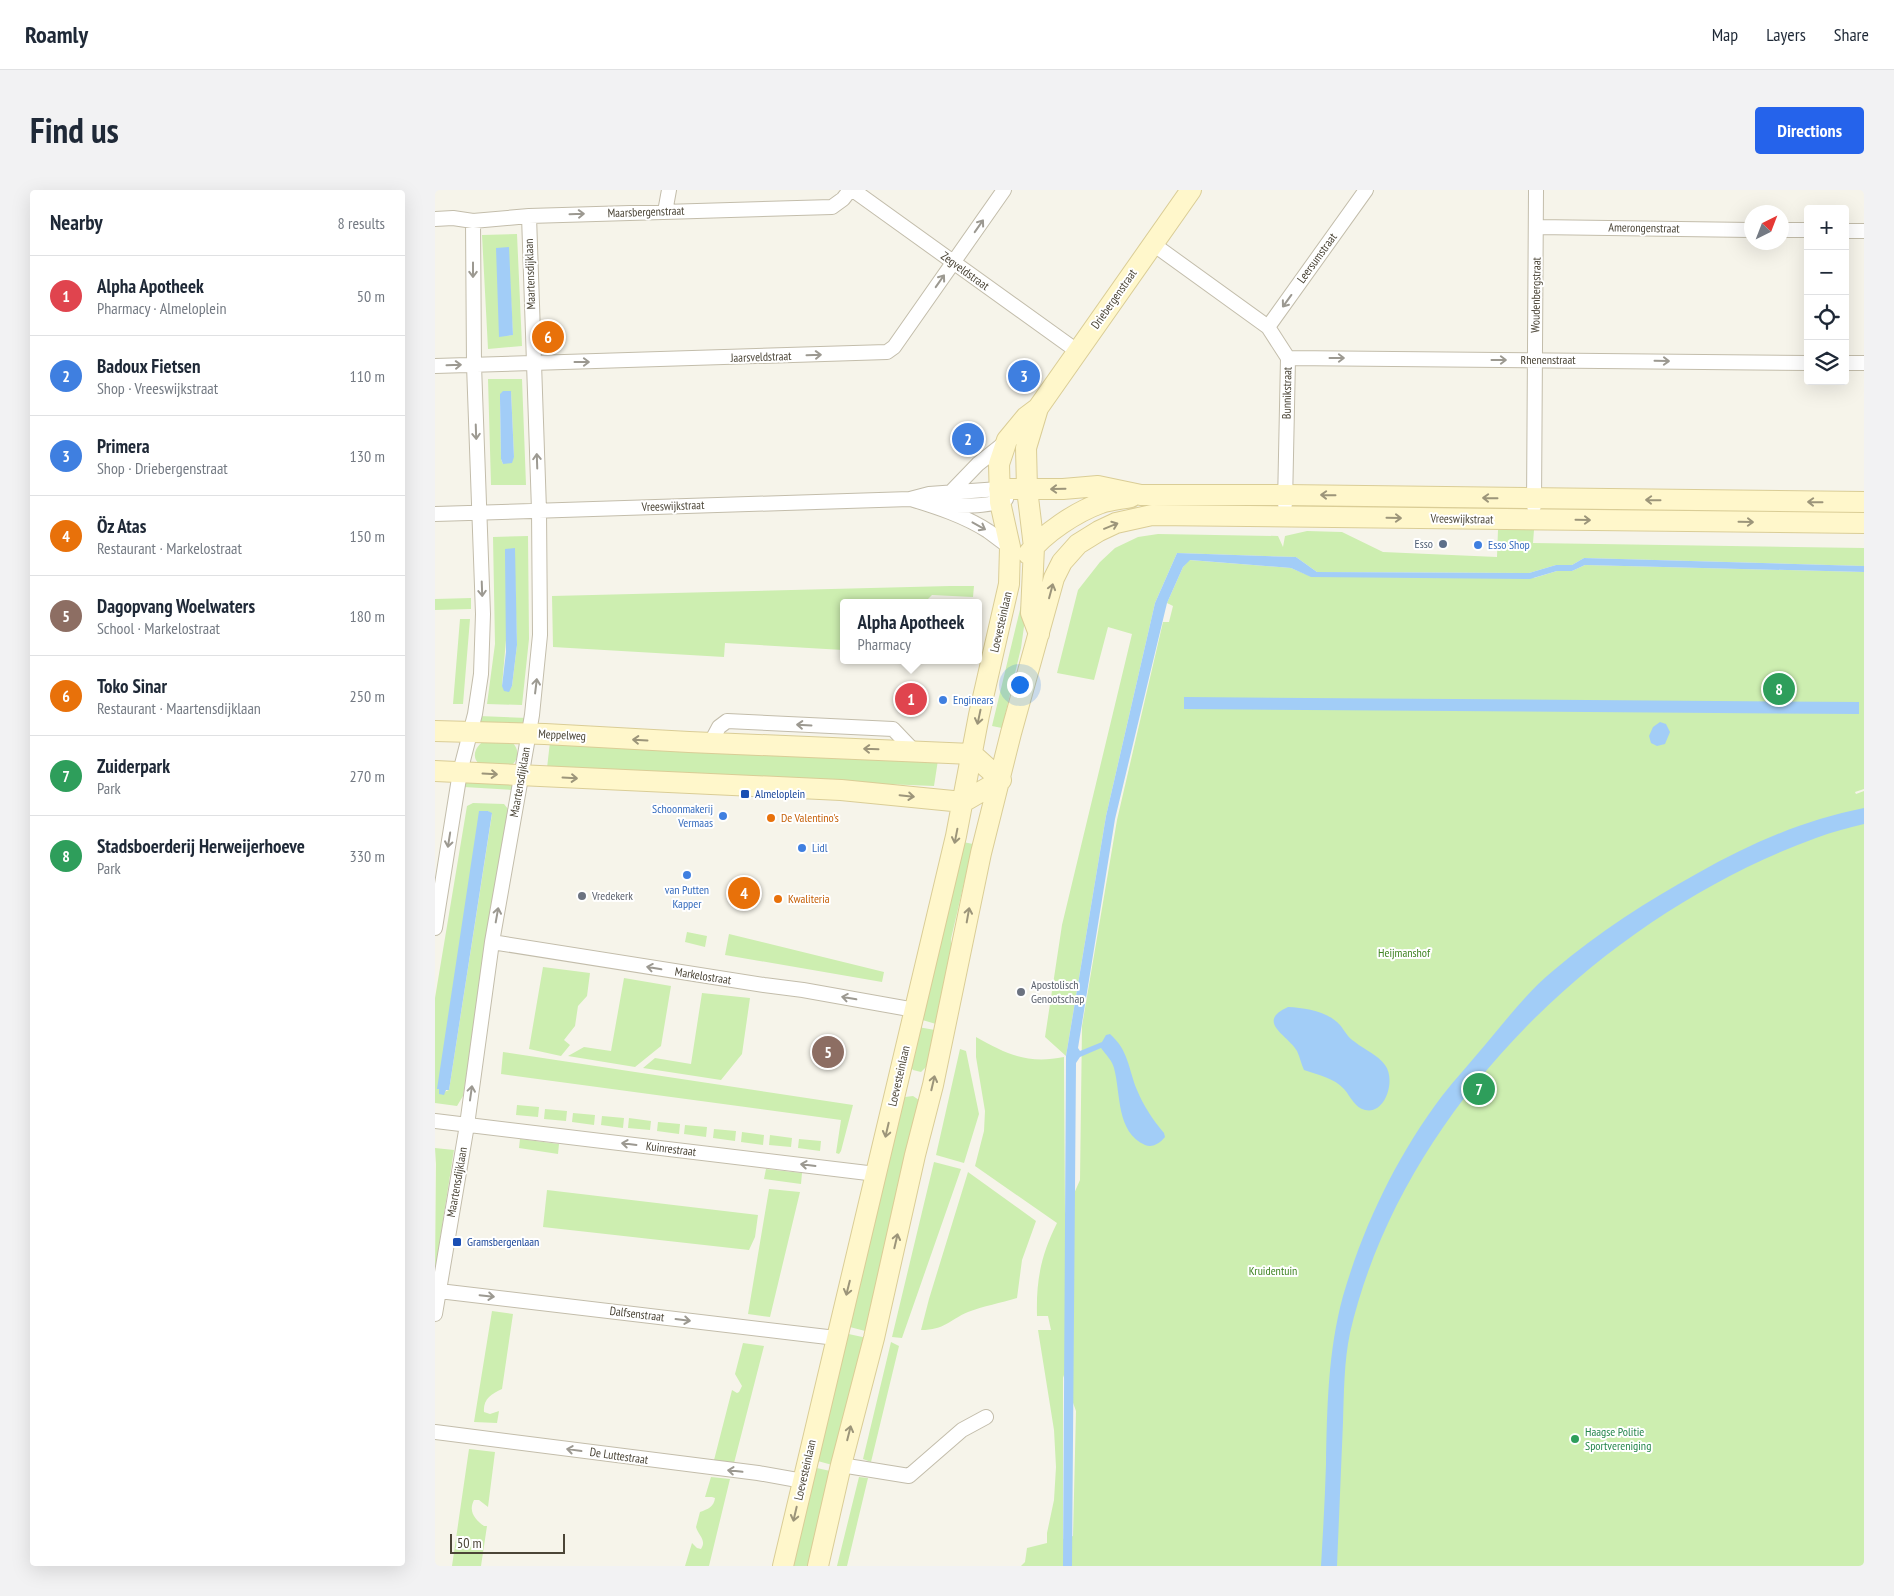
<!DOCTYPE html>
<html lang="en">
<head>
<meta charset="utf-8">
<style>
  :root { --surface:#fff; --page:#f2f2f3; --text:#1f2937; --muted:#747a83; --line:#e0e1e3; --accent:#2563eb }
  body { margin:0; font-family:"PT Sans Narrow",sans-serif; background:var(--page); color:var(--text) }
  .controls { position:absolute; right:15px; top:15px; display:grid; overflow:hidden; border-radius:5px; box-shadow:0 5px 20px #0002 }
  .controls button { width:45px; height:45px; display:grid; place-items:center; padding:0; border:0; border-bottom:1px solid var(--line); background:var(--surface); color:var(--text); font:25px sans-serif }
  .compass { position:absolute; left:1309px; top:15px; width:45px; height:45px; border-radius:50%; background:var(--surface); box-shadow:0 5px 20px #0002; rotate:42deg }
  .scale { position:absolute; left:15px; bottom:12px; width:115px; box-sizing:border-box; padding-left:5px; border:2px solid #4b4537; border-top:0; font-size:14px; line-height:18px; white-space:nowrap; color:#4b4537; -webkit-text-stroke:4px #fff; paint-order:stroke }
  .you { position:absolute; left:584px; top:494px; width:18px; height:18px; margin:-12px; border:4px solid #fff; border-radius:50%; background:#1a73e8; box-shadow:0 0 0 8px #1a73e833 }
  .badge { display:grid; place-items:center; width:32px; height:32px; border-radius:50%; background:var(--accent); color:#fff; font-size:16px; font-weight:700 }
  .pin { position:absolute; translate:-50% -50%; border:2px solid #fff; box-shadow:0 1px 5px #0006 }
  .popup { position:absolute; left:405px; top:409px; width:142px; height:65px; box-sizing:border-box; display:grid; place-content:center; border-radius:5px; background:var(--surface); filter:drop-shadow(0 1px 4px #0005); font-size:16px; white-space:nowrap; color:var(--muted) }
  .popup b { font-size:19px; color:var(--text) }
  .popup::after { content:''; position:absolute; left:50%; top:100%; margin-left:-10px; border:10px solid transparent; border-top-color:var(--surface) }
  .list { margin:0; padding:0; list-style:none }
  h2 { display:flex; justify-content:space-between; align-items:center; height:65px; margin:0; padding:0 20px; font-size:21px }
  h2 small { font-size:16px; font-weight:400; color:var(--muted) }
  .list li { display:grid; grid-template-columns:32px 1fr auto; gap:15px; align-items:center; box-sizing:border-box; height:80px; padding:0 20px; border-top:1px solid var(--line) }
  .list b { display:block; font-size:19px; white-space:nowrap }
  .list p { margin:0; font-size:16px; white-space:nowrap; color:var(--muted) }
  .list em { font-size:16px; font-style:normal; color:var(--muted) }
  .icon { flex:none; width:28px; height:28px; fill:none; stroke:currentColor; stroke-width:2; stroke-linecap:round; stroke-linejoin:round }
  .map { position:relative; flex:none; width:1429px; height:1376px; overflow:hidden; border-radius:5px }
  header { display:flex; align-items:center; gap:30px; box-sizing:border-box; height:70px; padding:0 25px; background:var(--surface); border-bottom:1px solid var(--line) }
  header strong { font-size:24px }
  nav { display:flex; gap:28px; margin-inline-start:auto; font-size:18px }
  .intro { display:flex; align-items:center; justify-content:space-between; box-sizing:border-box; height:120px; padding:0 30px }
  h1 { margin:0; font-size:35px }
  .button { padding:12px 22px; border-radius:5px; background:var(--accent); color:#fff; font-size:18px; font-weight:700 }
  main { display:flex; gap:30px; padding:0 30px }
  aside { flex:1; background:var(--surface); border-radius:5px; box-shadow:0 5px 20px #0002 }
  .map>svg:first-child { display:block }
</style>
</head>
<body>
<header>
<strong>Roamly</strong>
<nav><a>Map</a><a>Layers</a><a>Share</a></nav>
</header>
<div class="intro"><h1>Find us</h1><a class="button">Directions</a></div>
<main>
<aside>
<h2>Nearby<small>8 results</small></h2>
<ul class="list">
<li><span class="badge" style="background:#e0444e">1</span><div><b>Alpha Apotheek</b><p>Pharmacy · Almeloplein</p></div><em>50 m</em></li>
<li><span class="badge" style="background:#3f7fe0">2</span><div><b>Badoux Fietsen</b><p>Shop · Vreeswijkstraat</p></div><em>110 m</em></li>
<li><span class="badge" style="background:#3f7fe0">3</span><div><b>Primera</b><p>Shop · Driebergenstraat</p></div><em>130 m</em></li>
<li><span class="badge" style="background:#e8710a">4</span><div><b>Öz Atas</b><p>Restaurant · Markelostraat</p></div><em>150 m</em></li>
<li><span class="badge" style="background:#8d6e63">5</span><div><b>Dagopvang Woelwaters</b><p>School · Markelostraat</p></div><em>180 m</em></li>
<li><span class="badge" style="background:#e8710a">6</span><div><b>Toko Sinar</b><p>Restaurant · Maartensdijklaan</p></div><em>250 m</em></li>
<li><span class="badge" style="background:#2e9e5b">7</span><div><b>Zuiderpark</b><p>Park</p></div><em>270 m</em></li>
<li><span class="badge" style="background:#2e9e5b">8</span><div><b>Stadsboerderij Herweijerhoeve</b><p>Park</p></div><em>330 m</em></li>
</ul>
</aside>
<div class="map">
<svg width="1429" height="1376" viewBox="0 0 1429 1376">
  <rect width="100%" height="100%" fill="#f6f4ea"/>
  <path fill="#cdeeb0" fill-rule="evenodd" d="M82,44L87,156L53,159L47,45ZM73,57L78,145L65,146Z
    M53,189H87L91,295H56ZM76,201L79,267L68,274L66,269L65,209Z
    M1063,340H1099L1098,353L1429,358V376L1149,368L1137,375H1121L1094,383L882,382L861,367L742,363L720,413L671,626L631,866L610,847L627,735L697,444L673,437L659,490L622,483L643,400L665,372L680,358L703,347L723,344L843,346L848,357L850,346L872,341L907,342L948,362L1062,367Z
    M93,346L94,449L87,515L52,514L60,454L58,347ZM79,358L82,455L77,496L75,499L67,496Z
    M754,370L856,378L870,384L1099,388L1122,381H1137L1150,375L1429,382V599L1420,602L1421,604L1429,601V1376H586L590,1372L592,1358L612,1353V1343L619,1310L621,1277L619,1240L603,1140H616L613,1126H602C601,1090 606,1065 622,1033L540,976L549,941L550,921L541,867V847C573,865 593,874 629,867L630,1024L645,990L647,836L682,630L728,432H734L738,416L732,413L748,377ZM628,1185L641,1221L638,1346L628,1349Z
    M515,396H539L538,407L497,405L489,413H408V460L290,453L289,467L118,457L117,406Z
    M588,407L593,408L586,458L567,538L557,536Z
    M36,408V419L0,420V409Z
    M25,429H35L28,514H18Z
    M44,526L92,528V536L44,535Z
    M51,550C57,550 68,549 74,551C87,556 84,576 71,577C65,578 53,578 48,576C34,570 40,555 51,550Z
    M115,552L503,570L499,596L133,581L112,578Z
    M30,592H77L79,600L29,597Z
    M38,613L69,614L73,619L28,906L22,916L0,913V808L32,616ZM53,621L57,624L14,900L4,904Z
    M528,652L538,654L516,749V775L501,834L484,829Z
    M252,742L272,746L270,757L250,752Z
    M294,744L449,782L447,792L290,765Z
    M108,777L155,783L152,806L143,816L140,836L129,850L135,855L126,866L94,859Z
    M189,788L236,796L226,856L200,877L133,866L149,857L176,861Z
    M267,803L315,808L307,864L286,890L208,878L220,868L256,874Z
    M483,837L500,840L492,876L486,882L478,880L475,876Z
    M525,859L531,861L544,924L529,973L501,965Z
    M68,862L418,915L406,961L404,964L401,963L406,930L66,884Z
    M478,906L484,910L434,1142L411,1136L464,912L470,907Z
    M82,915L104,917L103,927L81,925Z
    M110,919L132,921L131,931L109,929Z
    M138,923L160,925L159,935L137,932Z
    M167,926L189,928L188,938L166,935Z
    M194,928L216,931L215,940L193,938Z
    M223,932L245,934L244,944L222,941Z
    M250,935L272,937L271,947L249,944Z
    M279,939L301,941L300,951L278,948Z
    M307,942L329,945L328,955L306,952Z
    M335,945L357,948L356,957L334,955Z
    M85,949L124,954L123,964L84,958Z
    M364,949L386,951L385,961L363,958Z
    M0,958L19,960L0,1081L1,974Z
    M499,972L526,979L467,1148L457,1147Z
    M331,979L367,983L366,994L329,989Z
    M533,982L601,1031L587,1070L582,1108C566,1113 548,1116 533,1122C514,1130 510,1140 486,1140L494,1109Z
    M334,999L365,1002L335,1127L313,1124Z
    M112,1000L323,1025L320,1047L314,1060L108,1037Z
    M57,1121L78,1124L67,1199C56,1204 48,1209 49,1222L55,1224L64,1221L62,1233L39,1232Z
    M409,1143L432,1148L401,1276L379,1270Z
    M456,1152L464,1156L436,1272L428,1269Z
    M308,1153L329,1156L298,1277L278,1274L297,1200L302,1203L304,1202L307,1196L300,1184Z
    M34,1259L60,1262L53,1317L44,1310H39C33,1322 40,1329 49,1336H52L46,1376H17Z
    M377,1277L400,1282L378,1376H354Z
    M276,1287L295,1289L274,1376H250L257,1353L262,1358L266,1359C272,1350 263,1345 261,1337L265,1322C273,1319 279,1317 280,1308L277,1307H270Z
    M424,1287L433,1288L412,1376H402Z"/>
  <path fill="#a2cdf7" d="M74,57L78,145L64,147L61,58Z
    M68,201H76L79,267L77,273L68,274L66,269L65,209V204Z
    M80,358L82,455L77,496L74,502L69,501L67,496L71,462L70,363V359Z
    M742,363L861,367L882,382L1094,383L1121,375H1137L1149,368L1429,376V382L1150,375L1137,381H1122L1095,389L876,387L856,378L755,370L748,377L732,413L680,629L643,858L645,861L667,852L671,845L675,844C694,861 693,878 702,900C708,915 718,930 729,943L730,947C725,953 718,958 710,955C681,942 686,904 679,878C677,870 671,865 666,858L645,867L641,873L637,1376H628L631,866L671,626L720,413Z
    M749,507L1424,512V524L749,519Z
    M1225,532L1231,534L1235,542L1230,554L1222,556L1216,553L1214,546L1218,537Z
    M1429,618V634C1413,638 1397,642 1381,648C1169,725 967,918 915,1143C909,1171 909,1203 908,1232C906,1280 904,1328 902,1376H886C888,1342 890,1308 891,1274C892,1218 893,1161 908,1106C929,1034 962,966 1007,906C1021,888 1036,872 1050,855C1072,829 1093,801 1119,780C1164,742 1212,711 1263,683C1316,653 1369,630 1429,618Z
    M44,621H53L57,623L14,900H11L9,905L4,904V899H2Z
    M853,817C871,818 892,821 905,835C910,841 913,848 920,852C930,860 943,865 950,875C961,889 951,925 930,920C920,918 916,907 909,899C899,888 883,885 869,880C866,874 865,867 862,861C853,845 820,832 853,817Z"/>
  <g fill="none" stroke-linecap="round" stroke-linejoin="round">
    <g stroke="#c3bdab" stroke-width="16">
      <path id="street" d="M418,0L642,161
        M230,22L234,0
        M0,29L18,28L38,31L94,26L397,17L408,9L415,0
        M1102,37L1316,40
        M1346,40H1373
        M1410,41H1429
        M718,54L833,137L853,168L850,314
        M833,137L931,0
        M853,168L1373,173
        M1410,173H1429
        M0,176L452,162L459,157L569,0
        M515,303L543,274L572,251
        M476,309C502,317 530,326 553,341C560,346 567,352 575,357
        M504,316C525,315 552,318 571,309
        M1099,316L1101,0
        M0,324L475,309L494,304L564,299
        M276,552L284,537L292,531L458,539L479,561
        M0,738L25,582L40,524L46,484L48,424L39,175L38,31
        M57,752L329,795L368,800L480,820
        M0,931L441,984
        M4,1101L401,1148
        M0,1124L32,935L57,752L97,525L105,445L104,320L94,26
        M0,1242L323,1283L368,1291
        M406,1275L474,1286L527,1240L551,1227"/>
    </g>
    <g stroke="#dacd96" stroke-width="22">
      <path id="secondary" d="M603,218L591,258L592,299L599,357L596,423L604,444
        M564,299H628L663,296L706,305H850L1429,312
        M593,364C609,343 641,322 666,313C675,310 687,309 696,307
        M0,541L110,544L254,552L537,564L566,590
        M0,581L406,600L528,612L566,590
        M348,1376L521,646L544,525L574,394L575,357L565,312L564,274L572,250L591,227L603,218L756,0
        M383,1376L406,1275L439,1148L480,965L498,895L546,663L576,543L619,388L627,372L643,354L664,341L681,333L717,325L1429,333"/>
    </g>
    <use href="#street" stroke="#fff" stroke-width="14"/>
    <use href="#secondary" stroke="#fff7cb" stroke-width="20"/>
  </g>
  <defs><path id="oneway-shaft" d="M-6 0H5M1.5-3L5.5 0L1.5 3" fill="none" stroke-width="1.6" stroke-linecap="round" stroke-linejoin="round" transform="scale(1.25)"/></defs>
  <g stroke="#9c9991">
    <use href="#oneway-shaft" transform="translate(142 24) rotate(-2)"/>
    <use href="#oneway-shaft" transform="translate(544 36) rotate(-55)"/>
    <use href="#oneway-shaft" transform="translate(38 80) rotate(90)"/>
    <use href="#oneway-shaft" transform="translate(505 91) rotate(-55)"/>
    <use href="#oneway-shaft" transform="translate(852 111) rotate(126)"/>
    <use href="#oneway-shaft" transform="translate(379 165) rotate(-2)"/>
    <use href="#oneway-shaft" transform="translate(902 168)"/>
    <use href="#oneway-shaft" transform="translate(1064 170)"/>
    <use href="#oneway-shaft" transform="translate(1227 171) rotate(1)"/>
    <use href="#oneway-shaft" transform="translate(147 172)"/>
    <use href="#oneway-shaft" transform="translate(19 175) rotate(-2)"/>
    <use href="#oneway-shaft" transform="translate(41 242) rotate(88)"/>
    <use href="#oneway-shaft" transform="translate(102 271) rotate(-92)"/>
    <use href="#oneway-shaft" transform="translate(544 336) rotate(29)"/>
    <use href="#oneway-shaft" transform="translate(47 399) rotate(88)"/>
    <use href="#oneway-shaft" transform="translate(101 496) rotate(-83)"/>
    <use href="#oneway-shaft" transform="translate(369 535) rotate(-177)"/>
    <use href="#oneway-shaft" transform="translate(14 650) rotate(99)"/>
    <use href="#oneway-shaft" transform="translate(62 725) rotate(-80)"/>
    <use href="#oneway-shaft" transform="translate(219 778) rotate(-170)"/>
    <use href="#oneway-shaft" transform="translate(414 808) rotate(-170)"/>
    <use href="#oneway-shaft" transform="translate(36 903) rotate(-82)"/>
    <use href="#oneway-shaft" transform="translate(194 954) rotate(-173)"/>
    <use href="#oneway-shaft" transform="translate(373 975) rotate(-173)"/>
    <use href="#oneway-shaft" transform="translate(52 1106) rotate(6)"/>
    <use href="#oneway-shaft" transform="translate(248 1130) rotate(7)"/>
    <use href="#oneway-shaft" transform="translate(139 1260) rotate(-172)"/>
    <use href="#oneway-shaft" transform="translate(300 1281) rotate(-174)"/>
  </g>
  <g stroke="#9c957a">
    <use href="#oneway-shaft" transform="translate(623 299) rotate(179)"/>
    <use href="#oneway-shaft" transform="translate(893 305) rotate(-179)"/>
    <use href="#oneway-shaft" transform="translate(1055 308) rotate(-179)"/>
    <use href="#oneway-shaft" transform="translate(1218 310) rotate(-179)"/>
    <use href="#oneway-shaft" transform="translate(1380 312) rotate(-179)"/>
    <use href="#oneway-shaft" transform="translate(959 328) rotate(1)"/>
    <use href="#oneway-shaft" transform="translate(1148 330) rotate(1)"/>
    <use href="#oneway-shaft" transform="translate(1311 332) rotate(1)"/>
    <use href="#oneway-shaft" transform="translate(676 336) rotate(-22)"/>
    <use href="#oneway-shaft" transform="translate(616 401) rotate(-75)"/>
    <use href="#oneway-shaft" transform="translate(544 527) rotate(102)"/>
    <use href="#oneway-shaft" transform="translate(205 550) rotate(-177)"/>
    <use href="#oneway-shaft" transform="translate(436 559) rotate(-178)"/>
    <use href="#oneway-shaft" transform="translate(55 584) rotate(3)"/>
    <use href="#oneway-shaft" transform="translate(135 588) rotate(3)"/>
    <use href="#oneway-shaft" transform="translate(472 606) rotate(6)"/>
    <use href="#oneway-shaft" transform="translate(521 646) rotate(101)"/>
    <use href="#oneway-shaft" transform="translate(533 725) rotate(-80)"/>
    <use href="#oneway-shaft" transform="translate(498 893) rotate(-77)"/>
    <use href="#oneway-shaft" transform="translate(452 940) rotate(103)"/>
    <use href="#oneway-shaft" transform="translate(461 1051) rotate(-77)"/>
    <use href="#oneway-shaft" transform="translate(413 1098) rotate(104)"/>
    <use href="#oneway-shaft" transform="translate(414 1243) rotate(-76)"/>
    <use href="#oneway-shaft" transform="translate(360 1324) rotate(103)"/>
  </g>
  <circle fill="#5c6f8a" stroke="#fff" stroke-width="2" cx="1008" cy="354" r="5"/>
  <g fill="#3f7fe0" stroke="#fff" stroke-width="2">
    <circle cx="1043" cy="355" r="5"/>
    <circle cx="508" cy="510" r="5"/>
    <circle cx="288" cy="626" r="5"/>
    <circle cx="367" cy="658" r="5"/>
    <circle cx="252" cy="685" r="5"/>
  </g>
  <g fill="#1a4fb4" stroke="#fff" stroke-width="2">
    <rect x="305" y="599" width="10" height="10" rx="2.5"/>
    <rect x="17" y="1047" width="10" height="10" rx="2.5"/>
  </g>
  <g fill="#e8710a" stroke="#fff" stroke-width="2">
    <circle cx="336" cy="628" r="5"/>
    <circle cx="343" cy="709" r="5"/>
  </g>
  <g fill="#6b7280" stroke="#fff" stroke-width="2">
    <circle cx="147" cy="706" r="5"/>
    <circle cx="586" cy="802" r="5"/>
  </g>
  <circle fill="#2e9e5b" stroke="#fff" stroke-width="2" cx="1140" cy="1249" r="5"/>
  <g text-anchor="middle" stroke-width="4" stroke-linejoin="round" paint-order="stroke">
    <g font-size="12" fill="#4b4537" stroke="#fff">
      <text transform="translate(211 22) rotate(-2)" y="4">Maarsbergenstraat</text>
      <text transform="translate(1209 38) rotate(1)" y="4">Amerongenstraat</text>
      <text transform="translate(882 68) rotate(-54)" y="4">Leersumstraat</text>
      <text transform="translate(530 81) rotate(36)" y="4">Zegveldstraat</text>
      <text transform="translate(95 84) rotate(-92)" y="4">Maartensdijklaan</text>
      <text transform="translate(1101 105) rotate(-89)" y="4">Woudenbergstraat</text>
      <text transform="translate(679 109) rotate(-55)" y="4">Driebergenstraat</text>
      <text transform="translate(326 167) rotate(-2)" y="4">Jaarsveldstraat</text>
      <text x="1113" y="174">Rhenenstraat</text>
      <text transform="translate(852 203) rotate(-89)" y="4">Bunnikstraat</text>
      <text transform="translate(238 316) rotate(-2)" y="4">Vreeswijkstraat</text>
      <text transform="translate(1027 329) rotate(1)" y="4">Vreeswijkstraat</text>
      <text transform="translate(566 432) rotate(-77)" y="4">Loevesteinlaan</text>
      <text transform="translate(127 545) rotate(3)" y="4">Meppelweg</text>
      <text transform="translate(85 592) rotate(-80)" y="4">Maartensdijklaan</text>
      <text transform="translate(268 786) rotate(9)" y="4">Markelostraat</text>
      <text transform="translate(464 886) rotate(-77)" y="4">Loevesteinlaan</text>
      <text transform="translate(236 959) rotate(7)" y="4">Kuinrestraat</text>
      <text transform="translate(22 992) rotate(-80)" y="4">Maartensdijklaan</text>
      <text transform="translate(202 1124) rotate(7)" y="4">Dalfsenstraat</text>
      <text transform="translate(184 1266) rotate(8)" y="4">De Luttestraat</text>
      <text transform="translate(370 1280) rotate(-77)" y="4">Loevesteinlaan</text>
    </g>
    <g font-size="12" fill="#4e5e75" stroke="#fff" text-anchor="end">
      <text x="998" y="358">Esso</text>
    </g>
    <g font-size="12" fill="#366cbe" stroke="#fff" text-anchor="start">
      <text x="1053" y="359">Esso Shop</text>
      <text x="518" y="514">Enginears</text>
      <text x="278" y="623" text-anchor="end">Schoonmakerij<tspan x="278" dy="14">Vermaas</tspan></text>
      <text x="377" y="662">Lidl</text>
      <text x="252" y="704" text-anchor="middle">van Putten<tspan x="252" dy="14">Kapper</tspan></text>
    </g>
    <g font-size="12" fill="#164399" stroke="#fff" text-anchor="start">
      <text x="320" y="608">Almeloplein</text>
      <text x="32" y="1056">Gramsbergenlaan</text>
    </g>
    <g font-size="12" fill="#c56008" stroke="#fff" text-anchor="start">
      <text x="346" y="632">De Valentino's</text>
      <text x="353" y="713">Kwaliteria</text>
    </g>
    <g font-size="12" fill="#5b616d" stroke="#fff" text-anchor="start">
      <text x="157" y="710">Vredekerk</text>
      <text x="596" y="799">Apostolisch<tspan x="596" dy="14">Genootschap</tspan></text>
    </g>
    <g font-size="12" fill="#408424" stroke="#fff">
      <text x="969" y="767">Heijmanshof</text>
      <text x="838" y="1085">Kruidentuin</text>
    </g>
    <g font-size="12" fill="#27864d" stroke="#fff" text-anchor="start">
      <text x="1150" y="1246">Haagse Politie<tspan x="1150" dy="14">Sportvereniging</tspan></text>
    </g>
  </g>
</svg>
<div class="controls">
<button>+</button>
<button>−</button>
<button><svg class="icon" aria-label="locate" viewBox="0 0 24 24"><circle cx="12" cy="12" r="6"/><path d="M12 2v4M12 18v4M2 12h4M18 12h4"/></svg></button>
<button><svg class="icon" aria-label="layers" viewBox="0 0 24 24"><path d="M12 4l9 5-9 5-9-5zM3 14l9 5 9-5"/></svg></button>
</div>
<svg class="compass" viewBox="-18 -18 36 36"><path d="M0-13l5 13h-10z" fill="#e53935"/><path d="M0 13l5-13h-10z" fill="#747a83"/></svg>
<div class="scale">50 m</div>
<div class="you"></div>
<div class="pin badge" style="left:476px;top:509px;background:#e0444e">1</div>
<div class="popup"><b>Alpha Apotheek</b>Pharmacy</div>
<div class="pin badge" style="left:533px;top:249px;background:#3f7fe0">2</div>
<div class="pin badge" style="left:589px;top:186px;background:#3f7fe0">3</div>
<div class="pin badge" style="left:309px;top:703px;background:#e8710a">4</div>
<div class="pin badge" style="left:393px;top:862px;background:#8d6e63">5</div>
<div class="pin badge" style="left:113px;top:147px;background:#e8710a">6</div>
<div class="pin badge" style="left:1044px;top:899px;background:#2e9e5b">7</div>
<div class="pin badge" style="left:1344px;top:499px;background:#2e9e5b">8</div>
</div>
</main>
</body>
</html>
